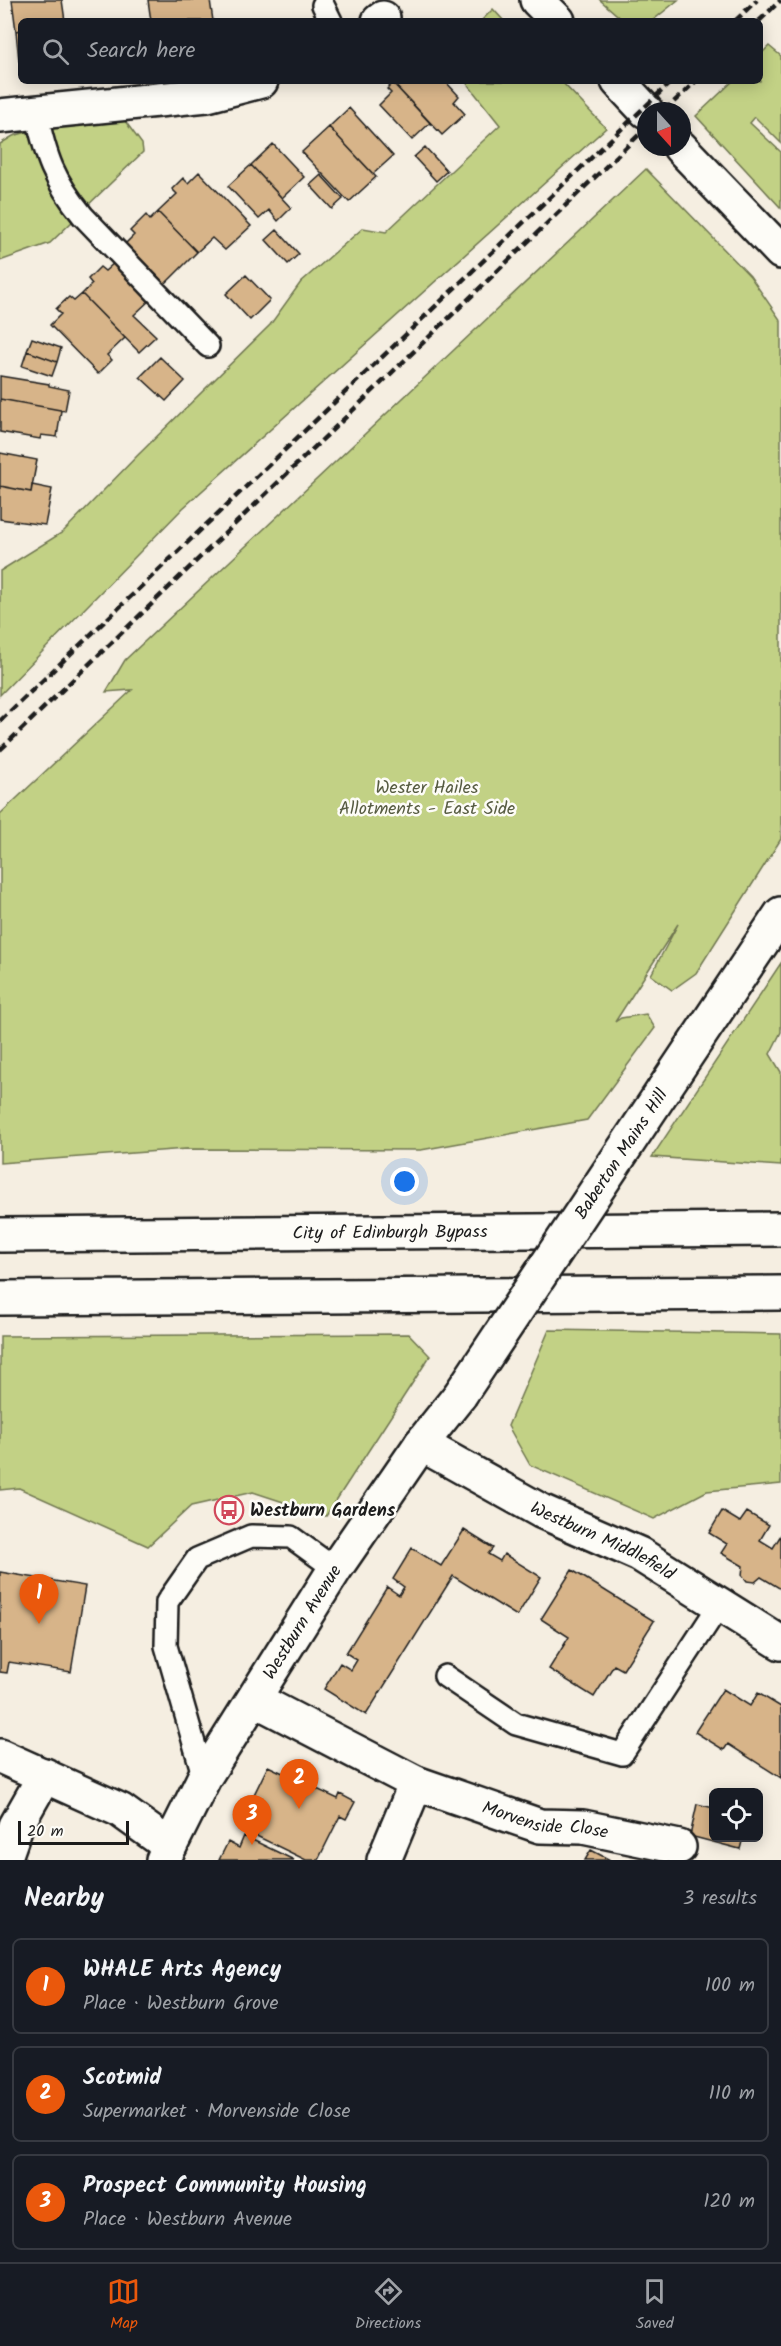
<!DOCTYPE html>
<html lang="en">
<head>
<meta charset="utf-8">
<style>
  :root { --surface:#171b24; --page:#20242c; --text:#f1f3f6; --muted:#9ea1a6; --line:#363941; --accent:#ea580c }
  body { margin:0; font-family:Kalam,sans-serif; background:var(--page); color:var(--text) }
  .controls { position:absolute; right:18px; bottom:18px; display:grid; overflow:hidden; border-radius:9px; box-shadow:0 3px 15px #0003 }
  .controls button { width:54px; height:54px; display:grid; place-items:center; padding:0; border:0; border-bottom:2px solid var(--line); background:var(--surface); color:var(--text); font:30px sans-serif }
  .compass { position:absolute; left:637px; top:102px; width:54px; height:54px; border-radius:50%; background:var(--surface); box-shadow:0 3px 15px #0003; rotate:159deg }
  .scale { position:absolute; left:18px; bottom:15px; width:111px; box-sizing:border-box; padding-left:6px; border:3px solid #1c1c1c; border-top:0; font-size:16px; line-height:21px; white-space:nowrap; color:#1c1c1c; -webkit-text-stroke:4px #fdfcf7; paint-order:stroke }
  .you { position:absolute; left:405px; top:1182px; width:21px; height:21px; margin:-15px; border:4px solid #fff; border-radius:50%; background:#1a73e8; box-shadow:0 0 0 9px #1a73e833 }
  .badge { display:grid; place-items:center; width:39px; height:39px; border-radius:50%; background:var(--accent); color:#fff; font-size:20px; font-weight:700 }
  .pin { position:absolute; translate:-50% -50px; filter:drop-shadow(0 2px 3px #0008) }
  .pin::after { content:''; position:absolute; top:32px; width:21px; height:18px; background:inherit; clip-path:polygon(0 0,100% 0,50% 100%) }
  .list { margin:0; padding:0; list-style:none }
  h2 { display:flex; justify-content:space-between; align-items:center; height:78px; margin:0; padding:0 24px; font-size:26px }
  h2 small { font-size:20px; font-weight:400; color:var(--muted) }
  .list li { display:grid; grid-template-columns:39px 1fr auto; gap:18px; align-items:center; box-sizing:border-box; height:96px; margin:0 12px 12px; padding:0 12px; border:2px solid var(--line); border-radius:9px }
  .list b { display:block; font-size:22px; white-space:nowrap }
  .list p { margin:0; font-size:20px; white-space:nowrap; color:var(--muted) }
  .list em { font-size:20px; font-style:normal; color:var(--muted) }
  .icon { flex:none; width:33px; height:33px; fill:none; stroke:currentColor; stroke-width:2; stroke-linecap:round; stroke-linejoin:round }
  .map { position:relative; flex:none; width:781px; height:1860px; overflow:hidden }
  .search { position:absolute; background:var(--surface); box-shadow:0 3px 15px #0003; left:18px; right:18px; top:18px; height:66px; display:flex; align-items:center; gap:15px; box-sizing:border-box; padding:0 21px; border-radius:9px; color:var(--muted); font-size:22px }
  .sheet { height:402px; background:var(--surface) }
  nav { display:flex; justify-content:space-around; align-items:center; box-sizing:border-box; height:84px; border-top:2px solid var(--line); background:var(--surface); font-size:16px; color:var(--muted) }
  nav a { display:grid; justify-items:center; gap:3px }
  nav .on { color:var(--accent) }
  .map>svg:first-child { display:block }
</style>
</head>
<body>
<div class="map">
<svg width="781" height="1860" viewBox="0 0 781 1860">
  <rect width="100%" height="100%" fill="#f5eee1"/>
  <filter id="ink" filterUnits="userSpaceOnUse"><feTurbulence type="fractalNoise" baseFrequency=".0167" numOctaves="2"/><feDisplacementMap in="SourceGraphic" scale="12" xChannelSelector="R" yChannelSelector="G"/><feConvolveMatrix kernelMatrix="1 2 1 2 8 2 1 2 1" color-interpolation-filters="sRGB"/></filter>
  <g filter="url(#ink)">
    <path fill="#c2d185" stroke="#6f7650" stroke-width="1.5" d="M600,0H678L652,21H624Z
      M493,9L504,21H481Z
      M769,46L781,56V143L755,117L750,123L781,152V208L696,116L733,81H760V55Z
      M465,81H561L606,128L183,508L0,695V571L63,532L137,456L270,325L301,282L363,228L386,232L500,125Z
      M125,121L142,144L143,152L86,207L58,163L51,128Z
      M31,131L75,219L50,243L0,261V144L13,136Z
      M646,169L750,276L781,321V839L696,973L672,990L651,975L678,924L615,1022L621,1018L646,1014L655,1028L587,1120L421,1150L186,1149L0,1163V814L132,690L106,692L125,660Z
      M781,963V1032L770,1054L781,1072V1166L652,1157Z
      M549,1330L781,1334V1484L707,1491L654,1519L530,1465L508,1426Z
      M409,1334L430,1356L326,1516L253,1492L191,1506L148,1546L19,1488L0,1490V1336Z"/>
    <path fill="#d7b489" stroke="#1c1c1c" stroke-width="1.5" d="M12,0H62L65,21H21V30L16,31Z
      M148,0H210L213,21H151Z
      M21,30V61H19L16,31Z
      M395,81L403,83L405,81H445L459,96L454,102L465,114L442,135L393,83Z
      M393,83L430,123L412,140L379,105L391,93L387,89Z
      M349,108L393,156L373,174L329,127Z
      M329,127L376,177L349,202L302,152Z
      M273,144L304,177L282,198L251,165Z
      M425,147L447,171L436,181L414,157Z
      M251,165L291,208L278,221L269,210L259,219L228,186Z
      M199,172L251,226L225,250L212,238L197,252L158,212L177,194L172,189L183,178L188,183Z
      M321,175L343,199L332,209L310,185Z
      M158,212L197,252L165,284L125,244L134,235L130,231L146,215L150,220Z
      M277,230L299,254L288,264L266,240Z
      M114,263L150,300L134,315L156,336L139,352L82,294L92,284L88,279L100,267L105,271Z
      M246,275L270,300L250,320L226,294Z
      M82,294L125,338L107,355L112,360L98,374L50,325L61,314L56,309L59,306L69,297L74,301Z
      M32,338L61,348L57,362L27,351Z
      M27,351L57,362L52,376L22,366Z
      M160,357L185,381L166,401L140,377Z
      M0,376L49,384V386L69,390L65,411L0,399Z
      M0,399L61,410L57,437L41,435L40,439L0,432Z
      M0,453L37,460L31,492L0,486Z
      M32,485L52,489L45,525L0,519V486L31,492Z
      M722,1511L740,1522L747,1512L769,1525L760,1540L773,1548L781,1535V1589L761,1577L755,1582L747,1581L742,1575L743,1566L721,1553L727,1544L709,1533Z
      M464,1530L493,1548L488,1554L500,1561L504,1554L541,1577L517,1616L453,1576L366,1715L324,1689L340,1663L351,1670L357,1660L346,1653L387,1587L399,1595L404,1587L393,1579L412,1548L441,1566Z
      M572,1570L654,1621L623,1670L614,1665L594,1697L549,1669L569,1637L541,1619Z
      M0,1572L85,1586L71,1672L9,1662L7,1673L0,1672Z
      M723,1689L750,1706L758,1693L781,1707V1778L728,1744L724,1750L695,1732Z
      M268,1766L338,1799L340,1794L355,1802L346,1819L340,1816L318,1860H306L238,1827Z
      M697,1804L714,1808V1838H743L740,1849L690,1836Z
      M244,1836L294,1860H219L228,1842L239,1848Z
      M591,1850L610,1860H585Z"/>
    <g fill="none" stroke-linecap="round" stroke-linejoin="round">
      <g stroke="#1c1c1c" stroke-width="26">
        <path id="service" d="M323,5L331,21
          M36,112C46,158 53,179 83,216L208,346
          M445,1676L516,1724L622,1754L720,1604
          M204,1778L166,1646L167,1602L197,1559L251,1536L291,1537L335,1569"/>
      </g>
      <g stroke="#1c1c1c" stroke-width="38">
        <g id="minor">
          <path d="M537,0L558,21"/>
          <path d="M379,21L383,18"/>
          <path d="M618,81L646,111"/>
          <path d="M0,116L207,95L261,81"/>
          <path d="M680,147L781,252"/>
          <path d="M664,1089L781,914"/>
          <path id="s1" d="M421,1444L541,1511L639,1554L781,1643"/>
          <path id="s2" d="M254,1699L416,1783L540,1826L583,1827L679,1847"/>
          <path d="M0,1756L120,1810L170,1846"/>
          <path d="M4,1860L16,1826L45,1775"/>
          <path id="s3" d="M163,1860L204,1778L335,1569L421,1444L460,1395"/>
          <path d="M384,1860L416,1783"/>
        </g>
      </g>
      <g stroke="#1c1c1c" stroke-width="38">
        <g id="trunk">
          <path id="s4" d="M0,1235L781,1229"/>
          <path d="M0,1298L781,1293"/>
        </g>
      </g>
      <use href="#service" stroke="#fdfcf7" stroke-width="21"/>
      <use href="#minor" stroke="#fdfcf7" stroke-width="33"/>
      <use href="#trunk" stroke="#fdfcf7" stroke-width="33"/>
      <path stroke="#1c1c1c" stroke-width="4.5" stroke-dasharray="9 4.5" stroke-linecap="butt" d="M735,21L757,0
        M759,21L781,0
        M664,111L696,81
        M0,721L672,81
        M0,750L646,128"/>
      <g stroke="#1c1c1c" stroke-width="38" stroke-linecap="butt">
        <g id="minor-bridge">
          <path id="s5" d="M460,1395L664,1089"/>
        </g>
      </g>
      <use href="#minor-bridge" stroke="#fdfcf7" stroke-width="33"/>
    </g>
  </g>
  <defs>
    <g id="bus-ring" transform="scale(1.5)"><circle r="9.5" fill="#fdfcf7" stroke="#d1495b" stroke-width="1.5"/><path d="M-5-6H5V4H4V6H2V4H-2V6H-4V4H-5ZM-3.5-4V0h7V-4ZM-3.5 1.2v1.5H-2V1.2ZM2 1.2v1.5H3.5V1.2Z" fill="#d1495b"/></g>
  </defs>
  <g fill-rule="evenodd">
    <use href="#bus-ring" x="229" y="1510"/>
  </g>
  <g text-anchor="middle" stroke-width="5" stroke-linejoin="round" paint-order="stroke">
    <g font-size="18" fill="#565b41" stroke="#fdfcf7">
      <text x="427" y="793">Wester Hailes<tspan x="427" dy="21">Allotments - East Side</tspan></text>
    </g>
    <g font-size="18" fill="#1c1c1c" stroke="#fdfcf7">
      <text dy="6" stroke="none"><textPath href="#s5" startOffset="290">Baberton Mains Hill</textPath></text>
      <text dy="6" stroke="none"><textPath href="#s4" startOffset="390">City of Edinburgh Bypass</textPath></text>
      <text dy="6" stroke="none"><textPath href="#s1" startOffset="206">Westburn Middlefield</textPath></text>
      <text dy="6" stroke="none"><textPath href="#s3" startOffset="276">Westburn Avenue</textPath></text>
      <text dy="6" stroke="none"><textPath href="#s2" startOffset="318">Morvenside Close</textPath></text>
    </g>
    <g font-size="18" font-weight="bold" fill="#1c1c1c" stroke="#fdfcf7" text-anchor="start">
      <text x="250" y="1516">Westburn Gardens</text>
    </g>
  </g>
</svg>
<div class="controls">
<button><svg class="icon" aria-label="locate" viewBox="0 0 24 24"><circle cx="12" cy="12" r="6"/><path d="M12 2v4M12 18v4M2 12h4M18 12h4"/></svg></button>
</div>
<svg class="compass" viewBox="-18 -18 36 36"><path d="M0-13l5 13h-10z" fill="#e53935"/><path d="M0 13l5-13h-10z" fill="#9ea1a6"/></svg>
<div class="scale">20 m</div>
<div class="you"></div>
<div class="pin badge" style="left:39px;top:1624px">1</div>
<div class="pin badge" style="left:299px;top:1809px">2</div>
<div class="pin badge" style="left:252px;top:1845px">3</div>
<div class="search"><svg class="icon" aria-label="search" viewBox="0 0 24 24"><circle cx="10" cy="10" r="6"/><path d="M15 15l6 6"/></svg>Search here</div>
</div>
<section class="sheet">
<h2>Nearby<small>3 results</small></h2>
<ul class="list">
<li><span class="badge">1</span><div><b>WHALE Arts Agency</b><p>Place · Westburn Grove</p></div><em>100 m</em></li>
<li><span class="badge">2</span><div><b>Scotmid</b><p>Supermarket · Morvenside Close</p></div><em>110 m</em></li>
<li><span class="badge">3</span><div><b>Prospect Community Housing</b><p>Place · Westburn Avenue</p></div><em>120 m</em></li>
</ul>
</section>
<nav>
<a class="on"><svg class="icon" aria-label="map" viewBox="0 0 24 24"><path d="M3 6l6-2 6 2 6-2v14l-6 2-6-2-6 2zM9 4v14M15 6v14"/></svg>Map</a>
<a><svg class="icon" aria-label="directions" viewBox="0 0 24 24"><path d="M12 3l9 9-9 9-9-9zM9 14v-3h6M13 9l2 2-2 2"/></svg>Directions</a>
<a><svg class="icon" aria-label="saved" viewBox="0 0 24 24"><path d="M7 4h10v16l-5-4-5 4z"/></svg>Saved</a>
</nav>
</body>
</html>
